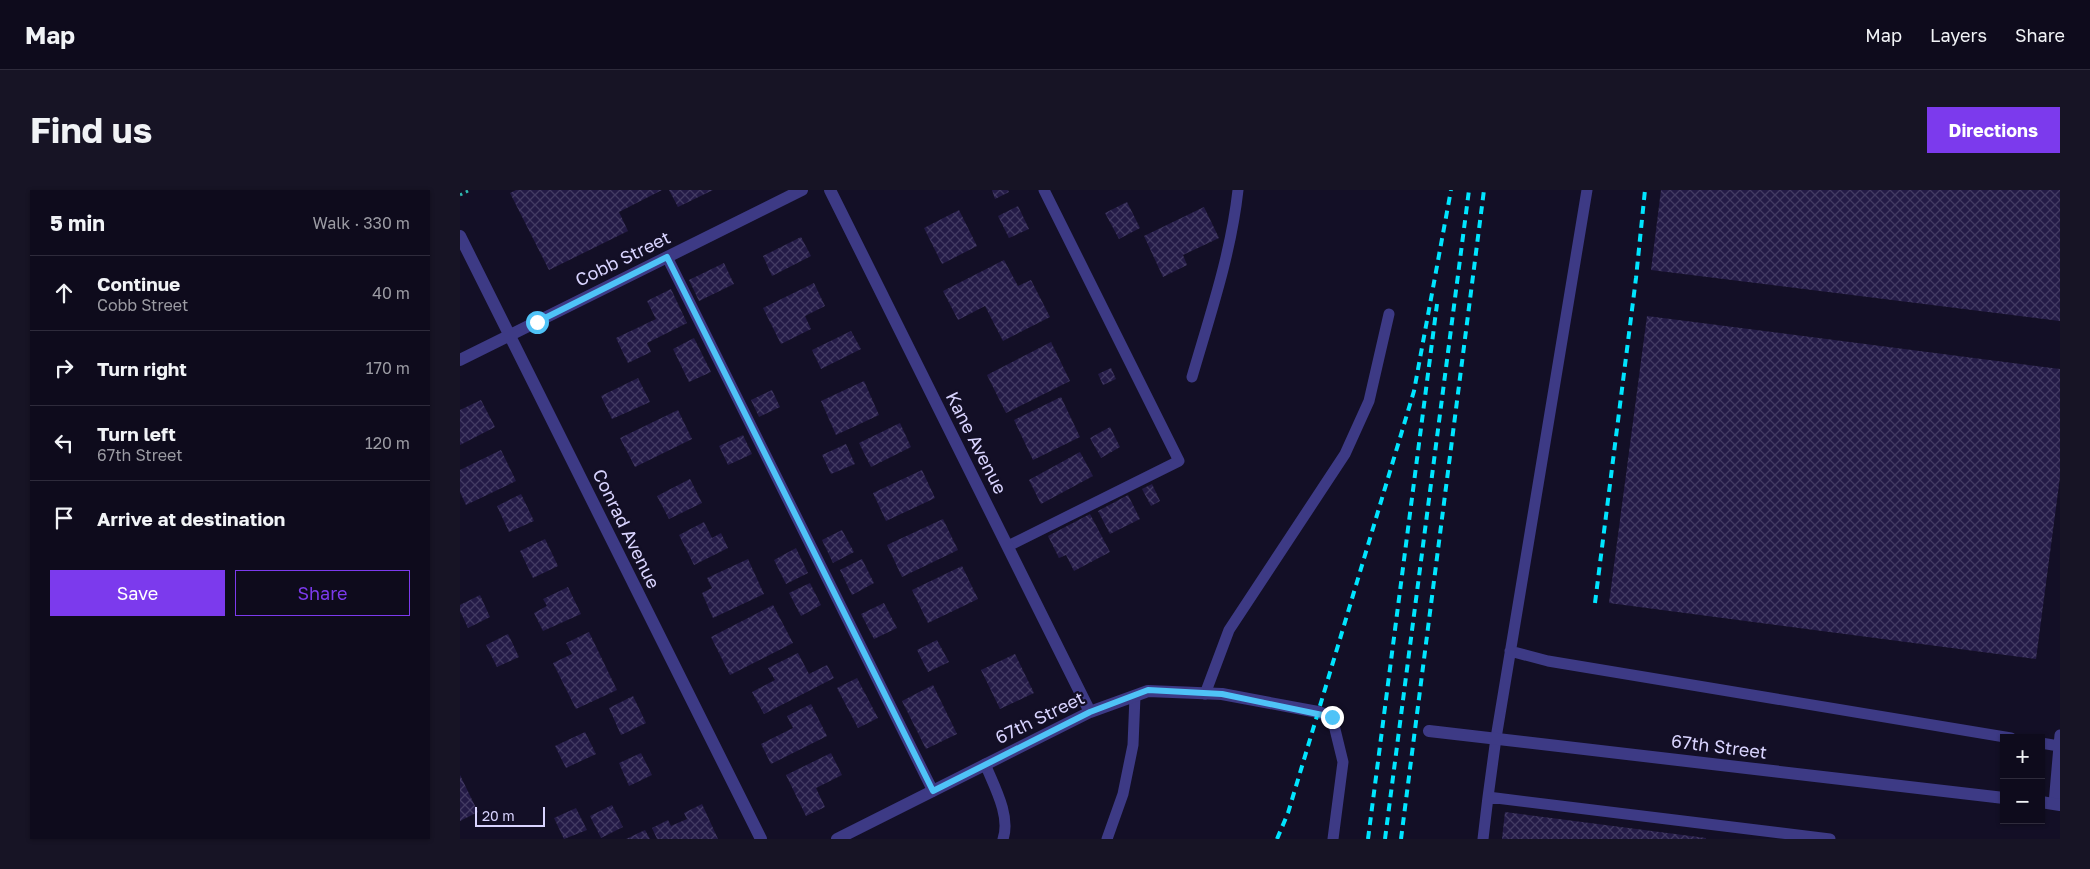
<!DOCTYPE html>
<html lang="en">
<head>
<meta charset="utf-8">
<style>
  :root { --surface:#0e0b1c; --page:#171425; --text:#f1f3f6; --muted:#9b9ba3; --line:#2e2b3b; --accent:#7c3aed }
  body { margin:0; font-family:"Golos Text",sans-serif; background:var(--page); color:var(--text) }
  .controls { position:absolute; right:15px; bottom:15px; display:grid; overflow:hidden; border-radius:0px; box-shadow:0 1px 4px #0004 }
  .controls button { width:45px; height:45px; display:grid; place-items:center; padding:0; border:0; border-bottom:1px solid var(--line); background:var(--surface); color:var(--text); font:25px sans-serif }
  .scale { position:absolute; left:15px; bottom:12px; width:70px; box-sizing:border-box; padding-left:5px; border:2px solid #d9d4ff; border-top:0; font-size:14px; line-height:18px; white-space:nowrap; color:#d9d4ff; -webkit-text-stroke:4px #130f26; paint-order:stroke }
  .stop { position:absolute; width:15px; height:15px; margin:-11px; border:4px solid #4fc3f7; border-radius:50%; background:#fff }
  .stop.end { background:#4fc3f7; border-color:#fff; box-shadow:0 1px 5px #0008 }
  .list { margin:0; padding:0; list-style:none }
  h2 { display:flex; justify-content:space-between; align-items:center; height:65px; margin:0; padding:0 20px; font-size:21px }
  h2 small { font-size:16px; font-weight:400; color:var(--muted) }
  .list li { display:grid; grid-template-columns:32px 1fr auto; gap:15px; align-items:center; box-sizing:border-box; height:75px; padding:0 20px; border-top:1px solid var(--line) }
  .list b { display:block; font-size:19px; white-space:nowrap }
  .list p { margin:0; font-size:16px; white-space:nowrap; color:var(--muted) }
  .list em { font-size:16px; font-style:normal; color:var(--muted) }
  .actions { display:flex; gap:10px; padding:15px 20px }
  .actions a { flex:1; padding:11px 0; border:1px solid var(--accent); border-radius:0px; text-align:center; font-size:18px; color:var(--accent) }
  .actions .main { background:var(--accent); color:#fff }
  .icon { flex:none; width:28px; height:28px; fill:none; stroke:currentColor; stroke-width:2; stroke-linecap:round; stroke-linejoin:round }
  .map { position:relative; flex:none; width:1600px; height:649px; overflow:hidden; border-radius:0px }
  header { display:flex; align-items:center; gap:30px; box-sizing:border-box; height:70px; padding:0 25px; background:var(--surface); border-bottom:1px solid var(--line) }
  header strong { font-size:24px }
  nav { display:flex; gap:28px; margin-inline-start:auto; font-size:18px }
  .intro { display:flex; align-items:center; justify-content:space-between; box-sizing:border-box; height:120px; padding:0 30px }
  h1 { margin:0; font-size:35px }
  .button { padding:12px 22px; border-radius:0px; background:var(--accent); color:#fff; font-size:18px; font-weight:700 }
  main { display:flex; gap:30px; padding:0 30px }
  aside { flex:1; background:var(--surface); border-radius:0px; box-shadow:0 1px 4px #0004 }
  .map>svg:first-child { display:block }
</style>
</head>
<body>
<header>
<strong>Map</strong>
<nav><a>Map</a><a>Layers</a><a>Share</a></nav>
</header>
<div class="intro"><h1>Find us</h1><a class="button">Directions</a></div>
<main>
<aside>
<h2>5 min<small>Walk · 330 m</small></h2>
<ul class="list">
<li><svg class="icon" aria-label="ahead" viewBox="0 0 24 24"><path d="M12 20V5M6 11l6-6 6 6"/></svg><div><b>Continue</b><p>Cobb Street</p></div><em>40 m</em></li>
<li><svg class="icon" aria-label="right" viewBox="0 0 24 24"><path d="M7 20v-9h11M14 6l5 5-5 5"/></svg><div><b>Turn right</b></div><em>170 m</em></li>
<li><svg class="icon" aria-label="left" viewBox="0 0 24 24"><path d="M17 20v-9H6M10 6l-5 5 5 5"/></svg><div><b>Turn left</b><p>67th Street</p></div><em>120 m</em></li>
<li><svg class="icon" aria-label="arrive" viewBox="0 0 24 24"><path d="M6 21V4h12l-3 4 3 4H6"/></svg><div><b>Arrive at destination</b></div></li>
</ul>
<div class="actions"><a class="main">Save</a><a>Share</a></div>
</aside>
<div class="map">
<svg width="1600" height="649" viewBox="0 0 1600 649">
  <defs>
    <pattern id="building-cross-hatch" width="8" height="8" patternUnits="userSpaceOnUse" patternTransform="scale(1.25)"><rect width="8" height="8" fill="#241b47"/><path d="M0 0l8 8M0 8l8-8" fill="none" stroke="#433b63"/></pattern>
  </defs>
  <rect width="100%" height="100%" fill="#130f26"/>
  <path fill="url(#building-cross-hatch)" d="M56,0H202L159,22L168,41L89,80L50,3Z
    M209,0H253L218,17Z
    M532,0H548L549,2L535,9Z
    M1201,0H1600V131L1191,80Z
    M667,12L680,38L659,49L645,23Z
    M558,16L569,39L549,48L538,26Z
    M744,17L759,48L723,65L727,75L703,87L684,46Z
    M499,20L517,56L482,74L464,38Z
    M341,47L351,66L312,86L303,66Z
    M544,70L558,96L571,90L590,127L543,151L525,116L498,130L483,101Z
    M264,73L274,94L239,111L229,90Z
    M354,93L365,116L345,126L351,139L321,154L303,118Z
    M211,99L227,133L187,153L191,162L168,173L156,148L196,129L187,111Z
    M1187,126L1600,179V287L1576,469L1149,413Z
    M391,141L401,159L361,179L352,160Z
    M234,148L251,182L229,192L213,159Z
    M591,152L610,191L546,223L527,185Z
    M651,178L656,189L643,195L638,184Z
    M178,188L190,212L152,229L141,206Z
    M404,191L419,225L376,245L361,211Z
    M312,200L320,217L299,227L291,210Z
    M601,207L620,247L573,270L554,230Z
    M21,210L35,237L0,255V220Z
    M218,220L232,249L175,277L160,248Z
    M440,233L451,257L411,277L399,253Z
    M650,237L660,257L641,268L630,248Z
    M283,245L292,264L268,275L259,256Z
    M386,254L395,274L371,284L362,265Z
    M41,260L56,291L6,315L0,302V280Z
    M620,262L633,286L581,314L569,290Z
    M462,280L475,308L426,331L413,303Z
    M230,289L242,313L209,329L197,306Z
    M692,294L700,311L691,316L682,299Z
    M61,304L74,331L49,342L37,316Z
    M668,305L680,329L650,344L638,321Z
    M630,324L650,362L614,381L606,365L599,368L588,346Z
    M483,329L498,360L442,387L427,355Z
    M244,332L252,348L261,343L268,358L234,375L219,345Z
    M382,340L394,362L373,373L362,350Z
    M85,349L98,376L73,388L60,361Z
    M336,358L348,383L326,394L314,370Z
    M288,369L304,404L253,428L242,403L252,398L247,388Z
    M402,369L414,393L392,405L380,380Z
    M502,376L518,409L468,433L452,400Z
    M350,393L361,415L341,426L329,403Z
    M108,397L121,424L83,441L74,423L87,416L83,409Z
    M20,405L30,427L8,438L0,421V415Z
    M424,413L437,438L414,449L401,424Z
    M313,415L333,453L270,485L251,447Z
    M129,442L157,500L116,519L93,473L112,464L106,453Z
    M48,444L59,467L37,477L26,455Z
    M477,450L489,472L468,482L457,460Z
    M338,463L349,484L367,475L374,488L304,524L292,502L315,490L308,478Z
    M555,464L574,503L540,519L521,480Z
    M397,488L418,528L398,538L377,498Z
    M473,495L497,544L466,559L442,511Z
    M173,506L186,533L161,545L149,518Z
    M351,514L367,546L311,574L301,554L333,538L327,526Z
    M125,542L136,564L106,578L95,556Z
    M181,563L192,585L169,596L159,573Z
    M371,563L382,585L356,598L365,617L346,626L326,585Z
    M0,585L18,622L0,631Z
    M242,614L258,649H197L192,638L208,630L211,636L227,629L224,623Z
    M152,615L163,637L141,648L130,626Z
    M116,618L127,640L104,649L94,628Z
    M1045,622L1246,648V649H1042Z
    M185,640L190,649H166Z"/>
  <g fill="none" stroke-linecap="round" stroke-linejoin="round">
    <path stroke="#2fb8b0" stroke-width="3" stroke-dasharray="2.5 4" stroke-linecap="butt" d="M0,5L10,0"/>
    <path stroke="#3d3a85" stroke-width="11" d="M207,67L473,601
      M732,187C750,125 771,64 778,0
      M548,356L719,271L584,0
      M1050,461L1088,471L1551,548
      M745,504L769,440L885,264L909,211L929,124
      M872,527L883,572L873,649
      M1581,553L1599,556L1600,545
      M525,574C534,596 551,626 543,649
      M1028,607L1036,548L1127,0
      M1594,614L1599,556
      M647,649L663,604L673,555L675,506
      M1023,649L1028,607L1370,649"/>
    <path stroke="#3d3a85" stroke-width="12" d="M370,0L630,522
      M0,46L301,649
      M0,170L342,0
      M969,541L1544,608
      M1581,612L1600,615
      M377,649L630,522L688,501L762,504L858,522L872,527"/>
    <path stroke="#00e5ff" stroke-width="4" stroke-dasharray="8 6" stroke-linecap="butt" d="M1135,413L1176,88L1185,0
      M817,649L828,623L954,201L991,0
      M908,649L977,114
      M925,649L1009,0
      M941,649L1024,0"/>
  </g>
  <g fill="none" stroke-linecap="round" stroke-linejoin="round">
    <path stroke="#4fc3f7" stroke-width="6" d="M77,132L207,67L473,601L630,522L688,500L762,504L872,527"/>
  </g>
  <g text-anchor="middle" stroke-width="4.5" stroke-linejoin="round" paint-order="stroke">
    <g font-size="18" fill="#d9d4ff" stroke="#130f26">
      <text transform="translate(163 69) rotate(-26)" y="6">Cobb Street</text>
      <text transform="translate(516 253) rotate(63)" y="6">Kane Avenue</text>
      <text transform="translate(166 339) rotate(64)" y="6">Conrad Avenue</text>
      <text transform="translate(580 528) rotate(-26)" y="6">67th Street</text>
      <text transform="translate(1259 557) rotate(7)" y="6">67th Street</text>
    </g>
  </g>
</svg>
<div class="controls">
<button>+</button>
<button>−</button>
</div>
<div class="scale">20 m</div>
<div class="stop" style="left:77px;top:132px"></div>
<div class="stop end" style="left:872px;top:527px"></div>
</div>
</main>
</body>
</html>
